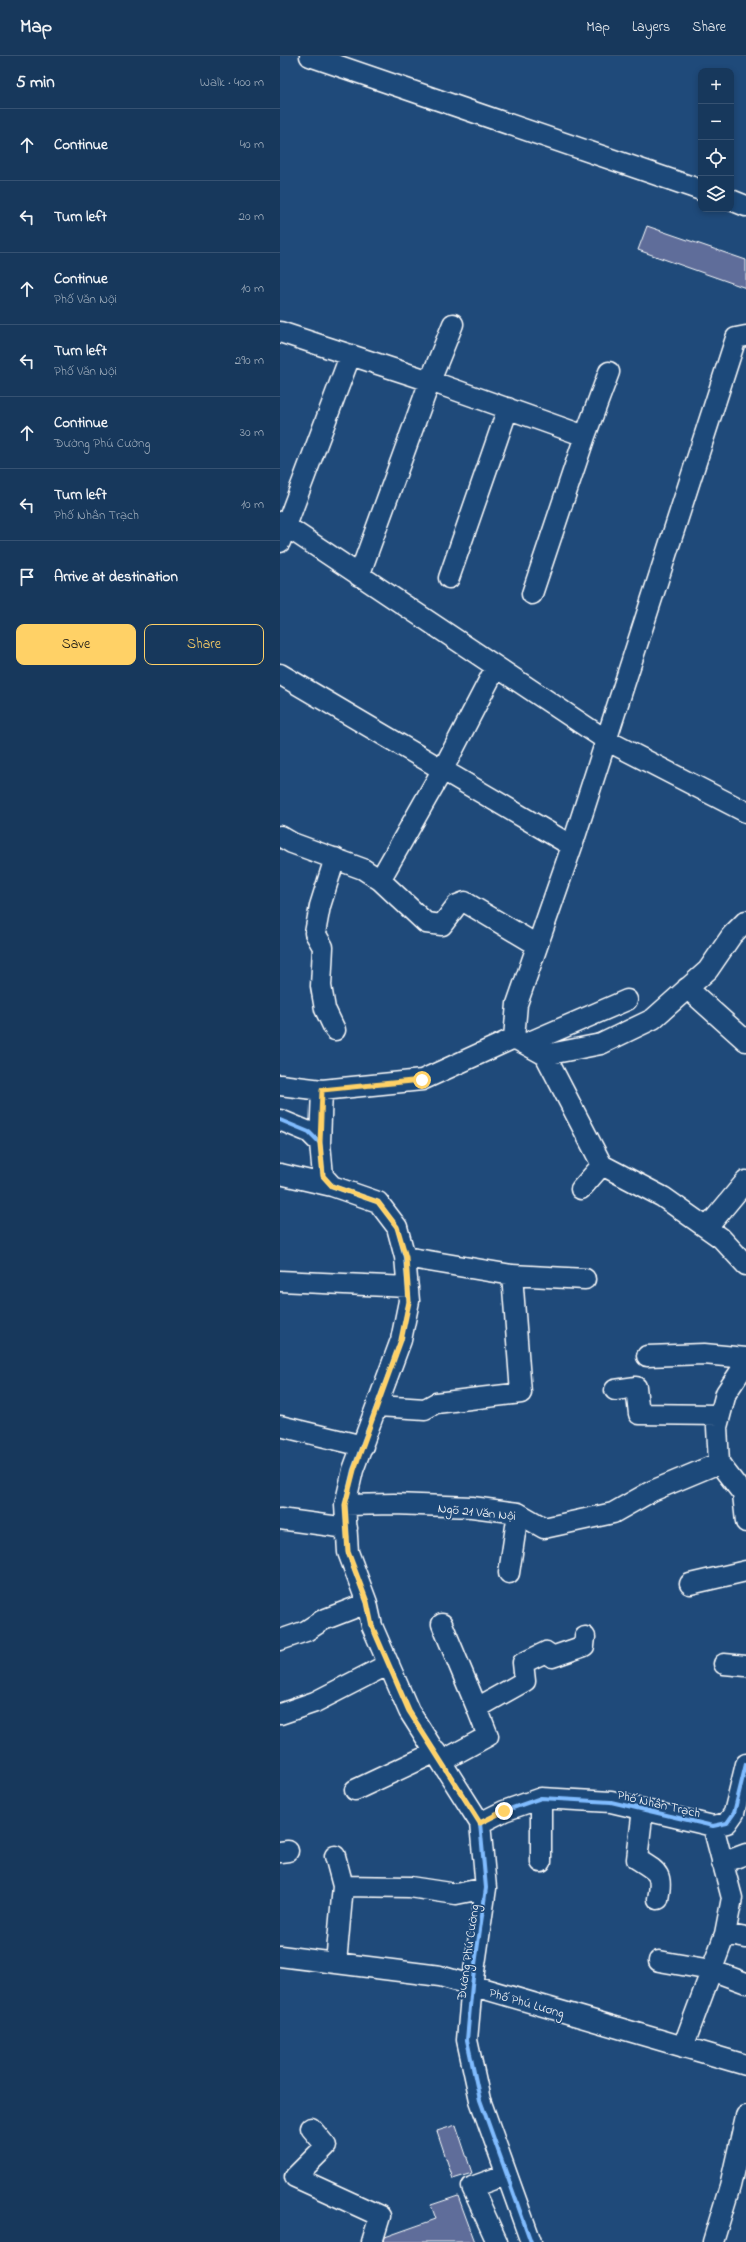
<!DOCTYPE html>
<html lang="en">
<head>
<meta charset="utf-8">
<style>
  :root { --surface:#17385c; --page:#203f62; --text:#f1f3f6; --muted:#9eacbb; --line:#365272; --accent:#ffd166 }
  body { margin:0; font-family:"Indie Flower",sans-serif; background:var(--page); color:var(--text) }
  .controls { position:absolute; right:12px; top:12px; display:grid; overflow:hidden; border-radius:8px; box-shadow:0 2px 6px #0003 }
  .controls button { width:36px; height:36px; display:grid; place-items:center; padding:0; border:0; border-bottom:1px solid var(--line); background:var(--surface); color:var(--text); font:20px sans-serif }
  .stop { position:absolute; width:12px; height:12px; margin:-9px; border:3px solid #ffd166; border-radius:50%; background:#fff }
  .stop.end { background:#ffd166; border-color:#fff; box-shadow:0 1px 4px #0008 }
  .list { margin:0; padding:0; list-style:none }
  h2 { display:flex; justify-content:space-between; align-items:center; height:52px; margin:0; padding:0 16px; font-size:17px }
  h2 small { font-size:13px; font-weight:400; color:var(--muted) }
  .list li { display:grid; grid-template-columns:26px 1fr auto; gap:12px; align-items:center; box-sizing:border-box; height:72px; padding:0 16px; border-top:1px solid var(--line) }
  .list b { display:block; font-size:15px; white-space:nowrap }
  .list p { margin:0; font-size:13px; white-space:nowrap; color:var(--muted) }
  .list em { font-size:13px; font-style:normal; color:var(--muted) }
  .actions { display:flex; gap:8px; padding:12px 16px }
  .actions a { flex:1; padding:9px 0; border:1px solid var(--accent); border-radius:8px; text-align:center; font-size:14px; color:var(--accent) }
  .actions .main { background:var(--accent); color:#111 }
  .icon { flex:none; width:22px; height:22px; fill:none; stroke:currentColor; stroke-width:2; stroke-linecap:round; stroke-linejoin:round }
  .map { position:relative; flex:none; width:466px; height:2186px; overflow:hidden }
  header { display:flex; align-items:center; gap:24px; box-sizing:border-box; height:56px; padding:0 20px; background:var(--surface); border-bottom:1px solid var(--line) }
  header strong { font-size:19px }
  nav { display:flex; gap:22px; margin-inline-start:auto; font-size:14px }
  main { display:flex }
  aside { flex:1; background:var(--surface) }
  .map>svg:first-child { display:block }
</style>
</head>
<body>
<header>
<strong>Map</strong>
<nav><a>Map</a><a>Layers</a><a>Share</a></nav>
</header>
<main>
<aside>
<h2>5 min<small>Walk · 400 m</small></h2>
<ul class="list">
<li><svg class="icon" aria-label="ahead" viewBox="0 0 24 24"><path d="M12 20V5M6 11l6-6 6 6"/></svg><div><b>Continue</b></div><em>40 m</em></li>
<li><svg class="icon" aria-label="left" viewBox="0 0 24 24"><path d="M17 20v-9H6M10 6l-5 5 5 5"/></svg><div><b>Turn left</b></div><em>20 m</em></li>
<li><svg class="icon" aria-label="ahead" viewBox="0 0 24 24"><path d="M12 20V5M6 11l6-6 6 6"/></svg><div><b>Continue</b><p>Phố Văn Nội</p></div><em>10 m</em></li>
<li><svg class="icon" aria-label="left" viewBox="0 0 24 24"><path d="M17 20v-9H6M10 6l-5 5 5 5"/></svg><div><b>Turn left</b><p>Phố Văn Nội</p></div><em>290 m</em></li>
<li><svg class="icon" aria-label="ahead" viewBox="0 0 24 24"><path d="M12 20V5M6 11l6-6 6 6"/></svg><div><b>Continue</b><p>Đường Phú Cường</p></div><em>30 m</em></li>
<li><svg class="icon" aria-label="left" viewBox="0 0 24 24"><path d="M17 20v-9H6M10 6l-5 5 5 5"/></svg><div><b>Turn left</b><p>Phố Nhân Trạch</p></div><em>10 m</em></li>
<li><svg class="icon" aria-label="arrive" viewBox="0 0 24 24"><path d="M6 21V4h12l-3 4 3 4H6"/></svg><div><b>Arrive at destination</b></div></li>
</ul>
<div class="actions"><a class="main">Save</a><a>Share</a></div>
</aside>
<div class="map">
<svg width="466" height="2186" viewBox="0 0 466 2186">
  <rect width="100%" height="100%" fill="#1f4a7a"/>
  <filter id="ink" filterUnits="userSpaceOnUse"><feTurbulence type="fractalNoise" baseFrequency=".025" numOctaves="2"/><feDisplacementMap in="SourceGraphic" scale="8" xChannelSelector="R" yChannelSelector="G"/><feConvolveMatrix kernelMatrix="1 2 1 2 8 2 1 2 1" color-interpolation-filters="sRGB"/></filter>
  <g filter="url(#ink)">
    <path fill="#5f6d9a" stroke="#fff" d="M367,170L466,204V232L358,194Z
      M176,2069L192,2117L173,2123L157,2075Z
      M178,2140L195,2186H104L105,2181L156,2163L151,2149Z"/>
    <g fill="none" stroke-linecap="round" stroke-linejoin="round">
      <g stroke="#fff" stroke-width="23">
        <path id="minor" d="M30,0L421,134
          M451,144L466,150
          M0,276L150,325L305,380
          M0,466L326,684L466,756
          M0,486L70,300
          M79,520L150,325L173,268
          M169,522L228,352
          M252,538L305,380L329,316
          M0,618L292,790
          M0,780L12,787L83,813L100,824L146,867L162,869L177,849L185,846L257,889
          M55,802L40,850L35,877L43,891L41,930L45,953L55,974
          M100,824L163,713L216,611
          M407,932L466,985
          M234,982L265,999L322,1109L383,1141L441,1182L466,1209
          M245,988L347,944
          M265,999L321,988L373,963L428,914L452,879L466,865
          M0,1029L42,1034L142,1024L234,982L237,948L292,790L456,282L466,280
          M0,1064L29,1076L40,1087L43,1120L52,1130L98,1146L117,1171L125,1201L129,1245L121,1284L73,1414L65,1449L68,1496L87,1547L92,1570L129,1655L200,1767L206,1832L192,1929L187,1984L200,2044L251,2186
          M40,1087L42,1034
          M0,1118L52,1130
          M301,1133L322,1109
          M427,1172L466,1125
          M125,1201L232,1219L305,1223
          M0,1225L128,1231
          M367,1300L424,1298L466,1302
          M335,1334L356,1331L359,1358L440,1359
          M98,1350L145,1353L156,1347L241,1337L232,1219
          M0,1370L83,1390
          M439,1407L437,1371L446,1337L466,1307
          M463,1438L466,1466
          M65,1449L114,1448L192,1451L238,1457L264,1472L333,1457L372,1435L439,1407L463,1438H466
          M0,1463L67,1472
          M229,1517L238,1457
          M410,1528L466,1515
          M162,1568L197,1652
          M0,1584L26,1575L43,1564L87,1547
          M444,1608L466,1610
          M0,1658L35,1646L109,1608
          M162,1705L208,1680L197,1652L245,1625L243,1607L266,1596L272,1601L304,1590L305,1581
          M75,1734L156,1696
          M261,1742V1806
          M363,1753L357,1803C378,1816 383,1817 378,1843
          M200,1767L224,1755L261,1742L331,1746L433,1770L447,1767L454,1757L466,1708
          M0,1796L8,1795
          M55,1800L63,1830L130,1831L176,1838L206,1832
          M442,1807L466,1798
          M445,1878L466,1882
          M0,1900L160,1920L466,2009
          M379,1905L431,1914L466,1927
          M56,1907L63,1830
          M403,1991L445,1878L452,1842L433,1770
          M31,2072L46,2090L15,2121L100,2160L92,2186
          M217,2186L192,2131L225,2119
          M433,2186L450,2130L466,2060"/>
      </g>
      <use href="#minor" stroke="#1f4a7a" stroke-width="20"/>
      <g stroke="#1f4a7a" stroke-width="6">
        <path id="cycleway" d="M0,1064L29,1076L40,1087L43,1120L52,1130L98,1146L117,1171L125,1201L129,1245L121,1284L73,1414L65,1449L68,1496L87,1547L92,1570L129,1655L200,1767L206,1832L192,1929L187,1984L200,2044L251,2186
          M200,1767L224,1755L261,1742L331,1746L433,1770L447,1767L454,1757L466,1708"/>
      </g>
      <use href="#cycleway" stroke="#80bcff" stroke-width="4"/>
    </g>
  </g>
  <g fill="none" stroke-linecap="round" stroke-linejoin="round" filter="url(#ink)">
    <path stroke="#ffd166" stroke-width="5" d="M142,1024L42,1034L40,1087L43,1120L52,1130L98,1146L117,1171L126,1201L129,1246L121,1284L74,1414L65,1449L68,1496L87,1546L92,1570L129,1655L200,1767L224,1755"/>
  </g>
  <g text-anchor="middle" stroke-width="3.5" stroke-linejoin="round" paint-order="stroke">
    <g font-size="13" fill="#fff" stroke="#1f4a7a">
      <text transform="translate(197 1455) rotate(6)" y="5">Ngõ 21 Văn Nội</text>
      <text transform="translate(379 1747) rotate(13)" y="5">Phố Nhân Trạch</text>
      <text transform="translate(187 1896) rotate(-82)" y="5">Đường Phú Cường</text>
      <text transform="translate(247 1946) rotate(16)" y="5">Phố Phú Lương</text>
    </g>
  </g>
</svg>
<div class="controls">
<button>+</button>
<button>−</button>
<button><svg class="icon" aria-label="locate" viewBox="0 0 24 24"><circle cx="12" cy="12" r="6"/><path d="M12 2v4M12 18v4M2 12h4M18 12h4"/></svg></button>
<button><svg class="icon" aria-label="layers" viewBox="0 0 24 24"><path d="M12 4l9 5-9 5-9-5zM3 14l9 5 9-5"/></svg></button>
</div>
<div class="stop" style="left:142px;top:1024px"></div>
<div class="stop end" style="left:224px;top:1755px"></div>
</div>
</main>
</body>
</html>
